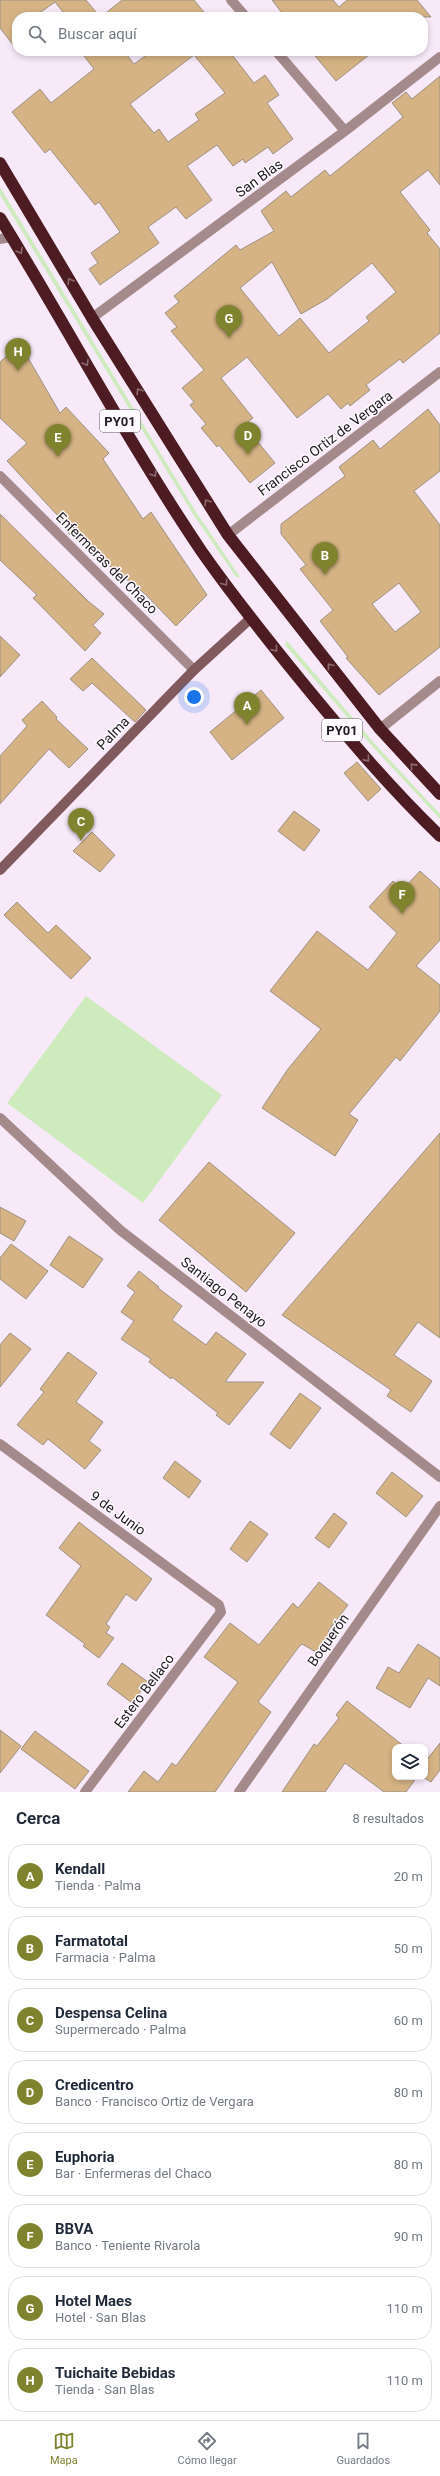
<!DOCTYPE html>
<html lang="es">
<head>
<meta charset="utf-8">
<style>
  :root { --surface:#fff; --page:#f6f6f7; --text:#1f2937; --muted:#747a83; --line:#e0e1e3; --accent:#80832d }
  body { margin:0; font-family:Roboto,sans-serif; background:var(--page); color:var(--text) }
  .controls { position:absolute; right:12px; bottom:12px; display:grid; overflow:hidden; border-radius:8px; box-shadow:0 2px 6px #0003 }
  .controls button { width:36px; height:36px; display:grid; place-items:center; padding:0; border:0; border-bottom:1px solid var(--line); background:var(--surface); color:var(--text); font:20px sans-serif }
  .you { position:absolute; left:194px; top:697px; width:14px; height:14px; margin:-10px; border:3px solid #fff; border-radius:50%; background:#1a73e8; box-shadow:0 0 0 6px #1a73e833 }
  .badge { display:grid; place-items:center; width:26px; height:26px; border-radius:50%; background:var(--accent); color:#fff; font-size:13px; font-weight:700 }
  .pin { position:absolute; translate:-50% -33px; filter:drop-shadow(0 1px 2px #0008) }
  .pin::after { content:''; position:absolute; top:21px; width:14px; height:12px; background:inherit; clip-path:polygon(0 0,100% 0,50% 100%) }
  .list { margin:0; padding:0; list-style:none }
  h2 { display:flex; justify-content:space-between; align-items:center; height:52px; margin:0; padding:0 16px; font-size:17px }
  h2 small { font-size:13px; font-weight:400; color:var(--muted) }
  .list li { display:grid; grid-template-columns:26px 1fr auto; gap:12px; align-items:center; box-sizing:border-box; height:64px; margin:0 8px 8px; padding:0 8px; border:1px solid var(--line); border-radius:16px }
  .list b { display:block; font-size:15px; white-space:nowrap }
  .list p { margin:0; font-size:13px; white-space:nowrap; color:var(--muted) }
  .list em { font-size:13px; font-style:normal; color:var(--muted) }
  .icon { flex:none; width:22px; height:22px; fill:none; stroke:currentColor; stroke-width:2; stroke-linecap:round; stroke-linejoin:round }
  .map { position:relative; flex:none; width:440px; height:1792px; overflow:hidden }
  .search { position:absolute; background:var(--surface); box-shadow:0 2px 6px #0003; left:12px; right:12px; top:12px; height:44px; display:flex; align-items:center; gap:10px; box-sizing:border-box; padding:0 14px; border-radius:16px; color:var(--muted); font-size:15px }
  .sheet { height:628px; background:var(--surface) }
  nav { display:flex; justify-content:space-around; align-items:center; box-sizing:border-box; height:56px; border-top:1px solid var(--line); background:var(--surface); font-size:11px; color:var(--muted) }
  nav a { display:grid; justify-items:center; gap:2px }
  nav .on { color:var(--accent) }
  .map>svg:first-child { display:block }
</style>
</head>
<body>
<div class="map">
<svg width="440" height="1792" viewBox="0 0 440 1792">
  <rect width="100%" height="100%" fill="#f8e9f9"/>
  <path fill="#ceebbe" d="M0,187L196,512L240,577H236L193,514L0,195Z
    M288,642L375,744L440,814V819L372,746L285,645L286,642Z
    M86,996L222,1095L143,1203L7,1103Z"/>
  <path fill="#d5b384" stroke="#9c9182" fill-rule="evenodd" d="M0,0H86L100,17H67L55,2L34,17H17V50L0,28Z
    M122,0H194L208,17H101Z
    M272,0H333L339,7L347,0H417L431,17H285Z
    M80,51H124L134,64L152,51H229L254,83L265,75L279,95L267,103L293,139L273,154L268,147L245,163L243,159L233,166L217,145L187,166L212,200L186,219L176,207L148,227L159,243L100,285L89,269L98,263L91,253L120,232L99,202L95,205L50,149L45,153L12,112L40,89L51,103L94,69ZM194,55L225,93L195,114L199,120L168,142L159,129L154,133L130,104Z
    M311,51H374L336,81Z
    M440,76V185L428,170L400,192L430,230L427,233L440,249V333L403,363L400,359L366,385L370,390L350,406L348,403L341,409L328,394L297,418L247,357L221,378L253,418L244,425L275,463L250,483L219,445L217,447L201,428L206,424L190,405L194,402L182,388L204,370L171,331L177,327L165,313L179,302L174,296L236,245L240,250L274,231L261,211L286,191L291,197L325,170L330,176L403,117L392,103L406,92L412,99ZM272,262L301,314L327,299L372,263L396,292L366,317L369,321L329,353L300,318L279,336L240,288Z
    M20,344L60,413L66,407L109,453L103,459L143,519L151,512L207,595L176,626L145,594L68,533L71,530L7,461L27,443L0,418V362Z
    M428,409L440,425V471L414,491L440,525V647L379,695L346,658L348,657L320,621L333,610L300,569L306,565L281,534V524L345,476L339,467L373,440L380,449ZM399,583L421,612L395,632L372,604Z
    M0,514L88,601L104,614L93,625L101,633L85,651L33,598L37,595L0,560Z
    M0,636L20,655L0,677Z
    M92,658L146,710L135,722L92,683L83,691L70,679Z
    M261,690L284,718L232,760L210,732Z
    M42,701L57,717L56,719L88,749L69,768L49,749L0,804V756L27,726L22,720Z
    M357,762L381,789L368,801L344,773Z
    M294,811L320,830L304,851L278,831Z
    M92,832L115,855L100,872L73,851Z
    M420,871L440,889V940L416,966L440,985V1011L400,1061L396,1057L349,1114L358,1120L335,1156L262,1108L288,1069L321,1029L270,991L317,931L368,970L397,933L369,907L393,881L402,890Z
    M17,902L48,933L56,925L91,958L71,979L4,915Z
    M440,1133V1338L418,1322L394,1355L432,1381L411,1412L387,1396L391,1390L282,1315Z
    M209,1162L295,1233L246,1292L159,1220Z
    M0,1207L26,1221L14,1241L0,1233Z
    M69,1236L103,1259L83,1288L50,1265Z
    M11,1244L48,1271L26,1299L0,1279V1258Z
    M139,1271L159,1287L158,1288L182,1306L172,1320L206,1345L216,1332L246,1354L225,1382H264L229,1425L216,1415L218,1413L172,1377L171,1379L149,1362L151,1359L121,1339L134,1321L121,1312L135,1292L127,1286Z
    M10,1333L31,1349L0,1387V1345Z
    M68,1352L97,1373L76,1402L103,1422L89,1441L101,1450L85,1469L48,1439L43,1445L17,1425L44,1392L40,1389Z
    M300,1393L321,1408L290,1449L270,1434Z
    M175,1461L201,1481L189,1498L163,1478Z
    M392,1472L423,1496L406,1517L376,1493Z
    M334,1513L347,1523L329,1548L315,1538Z
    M250,1521L268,1534L247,1562L230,1549Z
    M79,1522L152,1579L136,1601L126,1594L106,1624L110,1627L106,1633L114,1638L99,1658L83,1646L85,1644L46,1615L81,1566L59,1548Z
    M319,1582L348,1605L328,1631L331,1633L316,1652L302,1644L298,1648L258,1702L271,1712L215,1792H128L144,1771L158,1782L172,1763L176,1766L238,1682L204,1657L230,1623L259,1645L293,1603L298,1608Z
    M418,1644L440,1658V1686L428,1678L410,1708L376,1688L388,1667L399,1673Z
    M122,1663L148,1682L132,1703L107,1684Z
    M347,1701L405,1747H395V1777H417L406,1792H384L345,1763L325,1792H282L314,1744L317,1746L339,1718L336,1715Z
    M0,1730L21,1746L0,1773Z
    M35,1731L89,1771L75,1789L21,1749Z
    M440,1743V1770L431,1782L423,1777L425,1762Z"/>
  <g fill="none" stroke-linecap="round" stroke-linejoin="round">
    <path stroke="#a58a8b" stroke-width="10" d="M231,0L246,17
      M276,51L345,131
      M0,239L12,237
      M92,318L345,131L440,57
      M0,476L194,670
      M228,535L440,372
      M380,729L440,681
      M0,1118L120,1230L440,1477
      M0,1444L219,1605L221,1612L85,1792
      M239,1792L440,1506"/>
    <path stroke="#805a5c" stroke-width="10" d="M0,870L194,670L250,619"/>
    <path stroke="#4d1c22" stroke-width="12" d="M0,163L92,318L228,535L380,729L440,794
      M0,218C68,328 129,444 202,552C235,599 271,644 307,688C349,739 392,790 440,836"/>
  </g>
  <defs><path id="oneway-chevron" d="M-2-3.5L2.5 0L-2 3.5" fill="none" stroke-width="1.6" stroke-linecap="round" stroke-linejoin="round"/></defs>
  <g stroke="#8b6a6f">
    <use href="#oneway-chevron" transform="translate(20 251) rotate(60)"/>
    <use href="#oneway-chevron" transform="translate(70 281) rotate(-121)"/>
    <use href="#oneway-chevron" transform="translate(86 363) rotate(60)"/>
    <use href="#oneway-chevron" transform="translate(139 391) rotate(-122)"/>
    <use href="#oneway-chevron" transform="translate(154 474) rotate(58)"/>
    <use href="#oneway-chevron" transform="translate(207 502) rotate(-122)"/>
    <use href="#oneway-chevron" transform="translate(225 583) rotate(54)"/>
    <use href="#oneway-chevron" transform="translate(275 649) rotate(51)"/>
    <use href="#oneway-chevron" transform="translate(330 666) rotate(-128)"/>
    <use href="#oneway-chevron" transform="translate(367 759) rotate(48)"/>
    <use href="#oneway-chevron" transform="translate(413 766) rotate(-132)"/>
  </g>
  <g text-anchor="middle" stroke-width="3" stroke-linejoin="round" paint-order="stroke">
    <g fill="#fefbfe" stroke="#625e62" stroke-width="1">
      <rect x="100" y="410" width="40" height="22" rx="3"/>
      <rect x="322" y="719" width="40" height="22" rx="3"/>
    </g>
    <g font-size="13" font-weight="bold" fill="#1f1a1f">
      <text x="120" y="426">PY01</text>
      <text x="342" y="735">PY01</text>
    </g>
    <g font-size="14" fill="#1f1a1f" stroke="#fefbfe">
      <text transform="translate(259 178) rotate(-36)" y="5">San Blas</text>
      <text transform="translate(325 443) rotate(-37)" y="5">Francisco Ortiz de Vergara</text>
      <text transform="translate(107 563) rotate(45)" y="5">Enfermeras del Chaco</text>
      <text transform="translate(113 733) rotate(-46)" y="5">Palma</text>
      <text transform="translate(224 1292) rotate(38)" y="5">Santiago Penayo</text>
      <text transform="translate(118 1513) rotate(36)" y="5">9 de Junio</text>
      <text transform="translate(328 1640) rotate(-55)" y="5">Boquerón</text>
      <text transform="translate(144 1691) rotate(-53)" y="5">Estero Bellaco</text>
    </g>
  </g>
</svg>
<div class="controls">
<button><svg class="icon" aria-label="layers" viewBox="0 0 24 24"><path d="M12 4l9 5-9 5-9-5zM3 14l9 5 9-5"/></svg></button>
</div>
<div class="you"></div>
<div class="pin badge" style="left:247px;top:725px">A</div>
<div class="pin badge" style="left:325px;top:575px">B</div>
<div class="pin badge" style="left:81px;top:841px">C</div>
<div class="pin badge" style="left:248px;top:455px">D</div>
<div class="pin badge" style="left:58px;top:457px">E</div>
<div class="pin badge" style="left:402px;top:914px">F</div>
<div class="pin badge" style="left:229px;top:338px">G</div>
<div class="pin badge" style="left:18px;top:371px">H</div>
<div class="search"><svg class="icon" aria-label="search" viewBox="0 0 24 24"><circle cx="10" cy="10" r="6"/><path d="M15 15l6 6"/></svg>Buscar aquí</div>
</div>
<section class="sheet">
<h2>Cerca<small>8 resultados</small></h2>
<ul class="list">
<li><span class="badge">A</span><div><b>Kendall</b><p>Tienda · Palma</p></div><em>20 m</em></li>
<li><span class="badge">B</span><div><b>Farmatotal</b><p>Farmacia · Palma</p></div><em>50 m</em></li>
<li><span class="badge">C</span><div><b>Despensa Celina</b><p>Supermercado · Palma</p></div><em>60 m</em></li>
<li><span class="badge">D</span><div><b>Credicentro</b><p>Banco · Francisco Ortiz de Vergara</p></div><em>80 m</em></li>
<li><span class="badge">E</span><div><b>Euphoria</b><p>Bar · Enfermeras del Chaco</p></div><em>80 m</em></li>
<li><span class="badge">F</span><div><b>BBVA</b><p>Banco · Teniente Rivarola</p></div><em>90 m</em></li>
<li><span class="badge">G</span><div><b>Hotel Maes</b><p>Hotel · San Blas</p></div><em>110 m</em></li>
<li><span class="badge">H</span><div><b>Tuichaite Bebidas</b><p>Tienda · San Blas</p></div><em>110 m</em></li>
</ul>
</section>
<nav>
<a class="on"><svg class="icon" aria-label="map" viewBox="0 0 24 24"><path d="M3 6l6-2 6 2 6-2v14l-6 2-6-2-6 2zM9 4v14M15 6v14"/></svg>Mapa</a>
<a><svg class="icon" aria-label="directions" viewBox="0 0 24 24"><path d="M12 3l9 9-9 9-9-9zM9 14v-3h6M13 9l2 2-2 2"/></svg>Cómo llegar</a>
<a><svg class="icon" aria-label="saved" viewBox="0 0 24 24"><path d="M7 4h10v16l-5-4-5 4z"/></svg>Guardados</a>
</nav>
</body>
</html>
